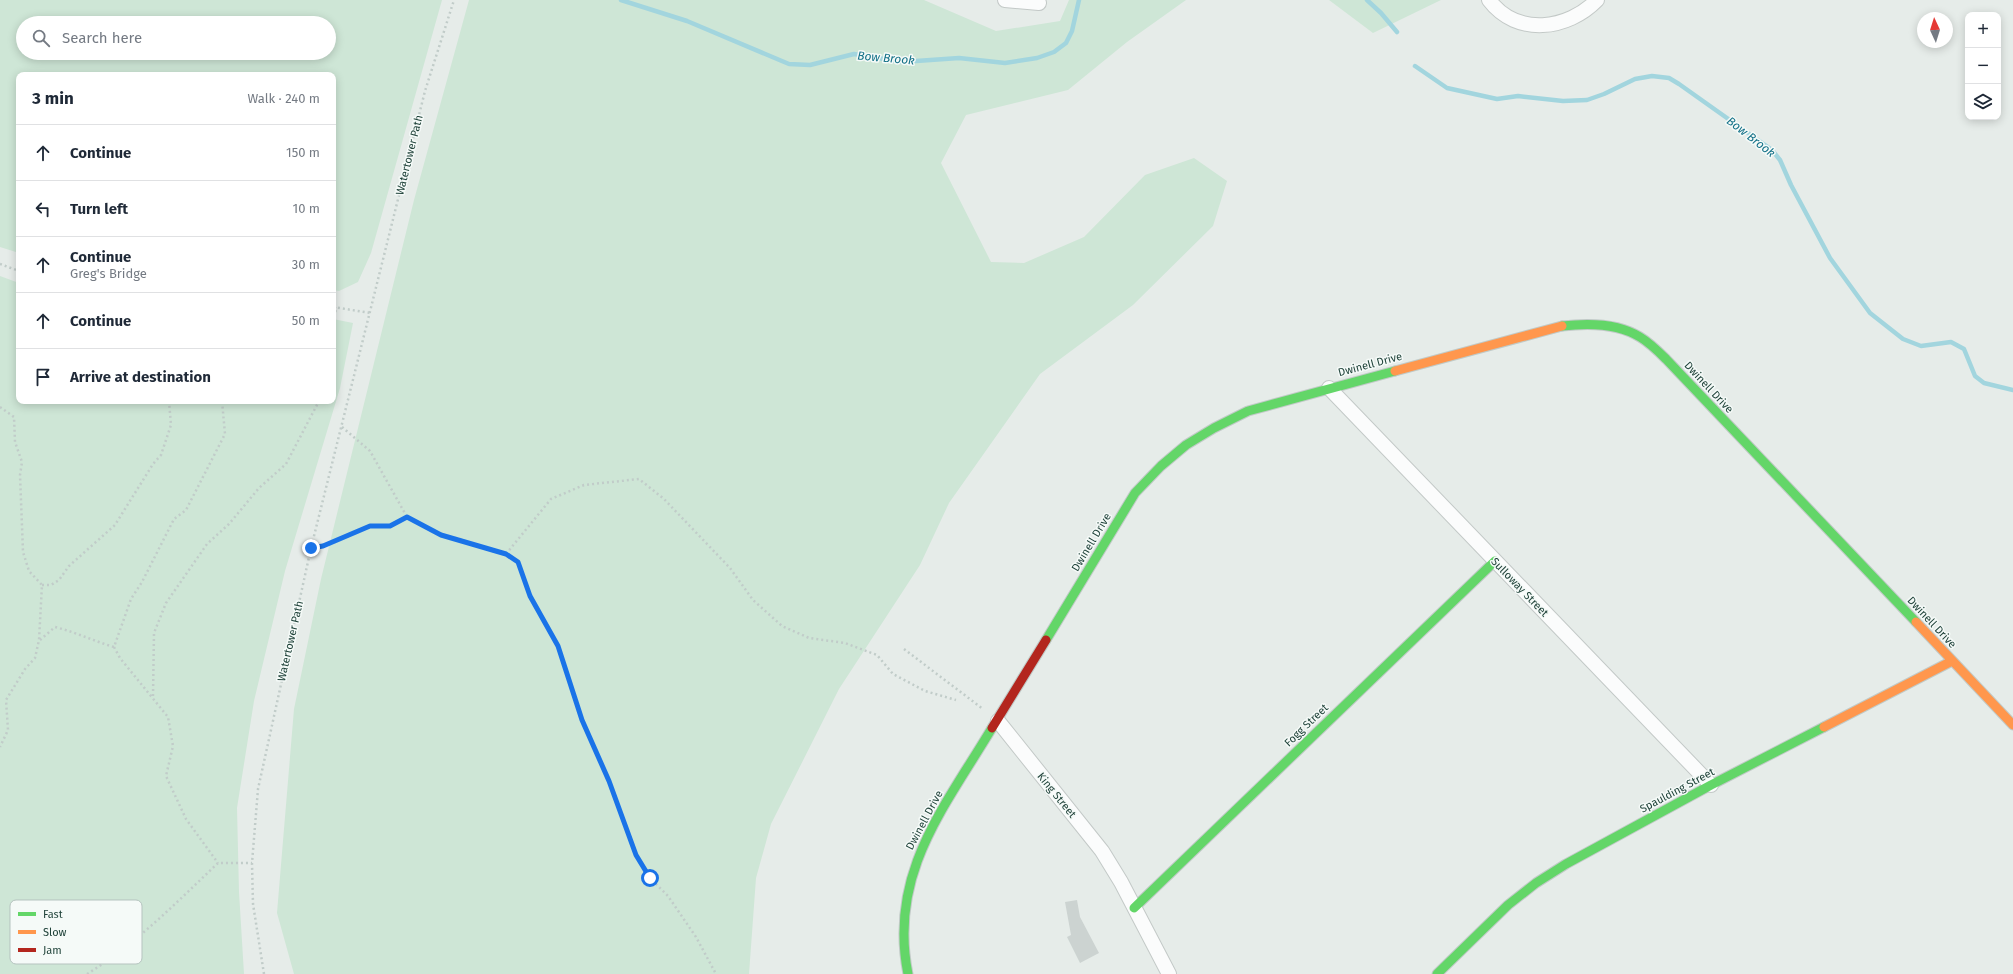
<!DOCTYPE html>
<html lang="en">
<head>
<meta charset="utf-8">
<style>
  :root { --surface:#fff; --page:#f2f2f3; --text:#1f2937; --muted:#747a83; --line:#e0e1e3 }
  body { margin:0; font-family:"Fira Sans",sans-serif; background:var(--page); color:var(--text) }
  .controls { position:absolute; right:12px; top:12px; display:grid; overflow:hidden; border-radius:8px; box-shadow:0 2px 10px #0003 }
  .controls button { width:36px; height:36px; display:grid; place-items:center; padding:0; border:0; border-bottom:1px solid var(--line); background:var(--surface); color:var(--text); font:20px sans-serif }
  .compass { position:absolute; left:1917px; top:12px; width:36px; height:36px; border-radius:50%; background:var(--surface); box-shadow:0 2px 10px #0003; rotate:356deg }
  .stop { position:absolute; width:12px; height:12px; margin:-9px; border:3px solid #1a73e8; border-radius:50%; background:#fff }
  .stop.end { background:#1a73e8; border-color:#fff; box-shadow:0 1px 4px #0008 }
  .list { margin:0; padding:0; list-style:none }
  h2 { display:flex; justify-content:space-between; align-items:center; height:52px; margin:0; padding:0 16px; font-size:17px }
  h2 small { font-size:13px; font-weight:400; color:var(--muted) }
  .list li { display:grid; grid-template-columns:26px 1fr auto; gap:12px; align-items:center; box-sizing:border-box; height:56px; padding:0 16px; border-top:1px solid var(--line) }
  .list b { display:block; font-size:15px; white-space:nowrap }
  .list p { margin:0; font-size:13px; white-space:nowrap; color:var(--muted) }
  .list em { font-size:13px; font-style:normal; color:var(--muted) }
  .icon { flex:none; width:22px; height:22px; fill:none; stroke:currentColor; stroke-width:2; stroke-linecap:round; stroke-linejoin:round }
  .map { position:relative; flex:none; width:2013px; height:974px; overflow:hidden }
  .search { position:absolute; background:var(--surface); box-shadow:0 2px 10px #0003; left:16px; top:16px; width:320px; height:44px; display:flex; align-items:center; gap:10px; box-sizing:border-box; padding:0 14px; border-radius:22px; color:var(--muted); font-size:15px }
  .panel { position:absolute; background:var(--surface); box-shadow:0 2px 10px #0003; left:16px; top:72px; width:320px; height:332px; border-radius:8px }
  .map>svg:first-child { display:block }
</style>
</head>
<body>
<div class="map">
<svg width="2013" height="974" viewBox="0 0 2013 974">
  <rect width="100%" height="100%" fill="#e6ece9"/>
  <path fill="#cee6d6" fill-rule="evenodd" d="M0,0H442L371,253L358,282L339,291L333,290V75H19V253L0,247ZM23,23H329V53H23Z
    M469,0H924L996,31L1060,21L1069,0H1186L1127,42L1068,90L966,115L941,163L991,262L1024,263L1084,237L1145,175L1194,158L1227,181L1213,226L1133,305L1040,374L949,503L920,565L839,689L771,824L756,878L749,974H294L277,913L294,709L321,579L414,200Z
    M1329,0H1441L1373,33Z
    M0,276L19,283V401H333V319L353,323L340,388L285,571L254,701L237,808L239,892L244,974H0Z"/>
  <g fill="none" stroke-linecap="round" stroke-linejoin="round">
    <path stroke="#a2d5de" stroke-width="4.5" d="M621,0L687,21L789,64L810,65L854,54L902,62L959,58L1005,63L1037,58L1054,52L1066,43L1072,31L1079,0
      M1367,0L1381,13L1397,32
      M1415,66L1447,88L1497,99L1518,96L1563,101L1587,100L1604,94L1635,79L1652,76L1669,78L1679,84L1772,150L1780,160L1791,185L1830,258L1870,313L1903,339L1921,346L1951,342L1964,349L1975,376L1984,383L2013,390"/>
  </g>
  <path fill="#ccd3d1" d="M1077,900L1080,917L1099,953L1080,963L1067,937L1071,935L1065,902Z"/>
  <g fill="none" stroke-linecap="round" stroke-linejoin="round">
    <g stroke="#c3c9c7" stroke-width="16">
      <path id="street" d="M1005,0L1039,3
        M1489,0C1517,37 1568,30 1597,0
        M1329,388L1711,785
        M998,721L1102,851L1121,882L1169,974"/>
    </g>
    <g stroke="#c1cac7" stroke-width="11">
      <path id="fast" d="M1562,326C1587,323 1618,323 1640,337C1650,343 1658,351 1666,359L1916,622
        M1046,640L1135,493L1161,466L1186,445L1214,428L1248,411L1395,371
        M1134,908L1495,561
        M908,974C888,874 944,808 992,728
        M1437,974L1508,905L1536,883L1566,864L1711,785L1824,727"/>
    </g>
    <g stroke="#c1cac7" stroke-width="11">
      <path id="slow" d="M1395,371L1562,326
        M1916,622L2013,725
        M1824,727L1952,661"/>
    </g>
    <g stroke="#c1cac7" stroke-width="11">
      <path id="jam" d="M992,728L1046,640"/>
    </g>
    <path stroke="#c1ccc9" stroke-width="2.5" stroke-dasharray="2 3" stroke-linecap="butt" d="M0,264L19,271
      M333,307L371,313
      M333,327L336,307
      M0,407L14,417L15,442L22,462L20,475L23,552L29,571L42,585L39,640L35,658L25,669L6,700L8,730L0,747
      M342,427L370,451L407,517
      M311,548L323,546L370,526H390L407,517L441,535L460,539L491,551L506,554L518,562L530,596L558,646L582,720L609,781L636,855L650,878L668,896L696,937L716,974
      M506,554L551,499L584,485L639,479L664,499L730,568L753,600L782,626L809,638L845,643L877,655L893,674L925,691L956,700
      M42,585H51L59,580L69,566L115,525L153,464L161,455L171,425L169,401
      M40,640L55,627C75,632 94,641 114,647L131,599L142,582L174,519L186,510L225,434L222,401
      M114,647L120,658L168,717L173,746L166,776L186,819L218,863
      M904,649L983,709
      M153,696L154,633L166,603L207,544L229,524L259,488L286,464L319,401
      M87,974C136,944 177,902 218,863H252
      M264,974L253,904L252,863L258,789L311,548L425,91L454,0"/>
    <use href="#street" stroke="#fbfcfc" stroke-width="14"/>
    <use href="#fast" stroke="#63d668" stroke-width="9"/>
    <use href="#slow" stroke="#ff974d" stroke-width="9"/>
    <use href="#jam" stroke="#b3261e" stroke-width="9"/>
  </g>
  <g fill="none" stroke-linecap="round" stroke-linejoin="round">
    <path stroke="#1a73e8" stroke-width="5" d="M311,548L323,546L370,526H390L407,517L441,535L506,554L518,562L530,596L558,646L582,720L609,781L636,855L650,878"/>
  </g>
  <g text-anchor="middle" stroke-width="3" stroke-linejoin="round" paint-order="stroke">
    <g font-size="11" fill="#20433a" stroke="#f5faf8">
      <text transform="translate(409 155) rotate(-76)" y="4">Watertower Path</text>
      <text transform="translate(1370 364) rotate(-15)" y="4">Dwinell Drive</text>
      <text transform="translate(1709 387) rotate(47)" y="4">Dwinell Drive</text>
      <text transform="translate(1091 542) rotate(-59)" y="4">Dwinell Drive</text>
      <text transform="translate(1520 587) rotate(46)" y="4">Sulloway Street</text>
      <text transform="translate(1932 622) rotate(47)" y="4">Dwinell Drive</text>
      <text transform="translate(290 641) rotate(-77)" y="4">Watertower Path</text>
      <text transform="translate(1306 725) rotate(-44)" y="4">Fogg Street</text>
      <text transform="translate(1677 790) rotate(-28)" y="4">Spaulding Street</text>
      <text transform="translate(1057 795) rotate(51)" y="4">King Street</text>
      <text transform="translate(924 820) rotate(-62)" y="4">Dwinell Drive</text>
    </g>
    <g font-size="12" font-style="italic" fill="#127087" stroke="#f5faf8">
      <text transform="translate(886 58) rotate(5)" y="4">Bow Brook</text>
      <text transform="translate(1751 137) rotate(38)" y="4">Bow Brook</text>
    </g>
  </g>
  <rect x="10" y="900" width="132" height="64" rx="6" fill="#f5faf8" stroke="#b5c3bf" stroke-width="1"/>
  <rect x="18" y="912" width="18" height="4" fill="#63d668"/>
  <rect x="18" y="930" width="18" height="4" fill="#ff974d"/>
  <rect x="18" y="948" width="18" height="4" fill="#b3261e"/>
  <g font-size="11" fill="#20433a">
    <text x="43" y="918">Fast</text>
    <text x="43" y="936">Slow</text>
    <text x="43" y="954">Jam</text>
  </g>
</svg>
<div class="controls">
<button>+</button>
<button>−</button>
<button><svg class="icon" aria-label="layers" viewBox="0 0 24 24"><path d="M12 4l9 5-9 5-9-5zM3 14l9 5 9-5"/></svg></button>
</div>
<svg class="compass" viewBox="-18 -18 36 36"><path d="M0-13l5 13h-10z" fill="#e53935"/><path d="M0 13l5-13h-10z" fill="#747a83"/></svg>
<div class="stop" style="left:650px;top:878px"></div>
<div class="stop end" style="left:311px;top:548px"></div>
<div class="search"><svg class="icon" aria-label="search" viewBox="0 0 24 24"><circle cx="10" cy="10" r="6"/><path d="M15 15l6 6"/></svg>Search here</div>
<section class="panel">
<h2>3 min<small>Walk · 240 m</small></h2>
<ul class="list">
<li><svg class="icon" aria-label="ahead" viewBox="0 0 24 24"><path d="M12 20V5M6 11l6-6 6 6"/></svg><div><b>Continue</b></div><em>150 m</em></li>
<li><svg class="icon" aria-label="left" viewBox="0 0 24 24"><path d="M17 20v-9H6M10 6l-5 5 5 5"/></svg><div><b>Turn left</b></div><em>10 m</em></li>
<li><svg class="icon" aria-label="ahead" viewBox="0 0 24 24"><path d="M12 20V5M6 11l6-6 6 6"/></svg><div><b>Continue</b><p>Greg's Bridge</p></div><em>30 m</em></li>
<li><svg class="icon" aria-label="ahead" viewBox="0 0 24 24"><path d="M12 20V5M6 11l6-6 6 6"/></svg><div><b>Continue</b></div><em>50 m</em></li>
<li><svg class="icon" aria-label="arrive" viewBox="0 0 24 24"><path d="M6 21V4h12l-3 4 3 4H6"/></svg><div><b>Arrive at destination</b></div></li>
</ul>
</section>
</div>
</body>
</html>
